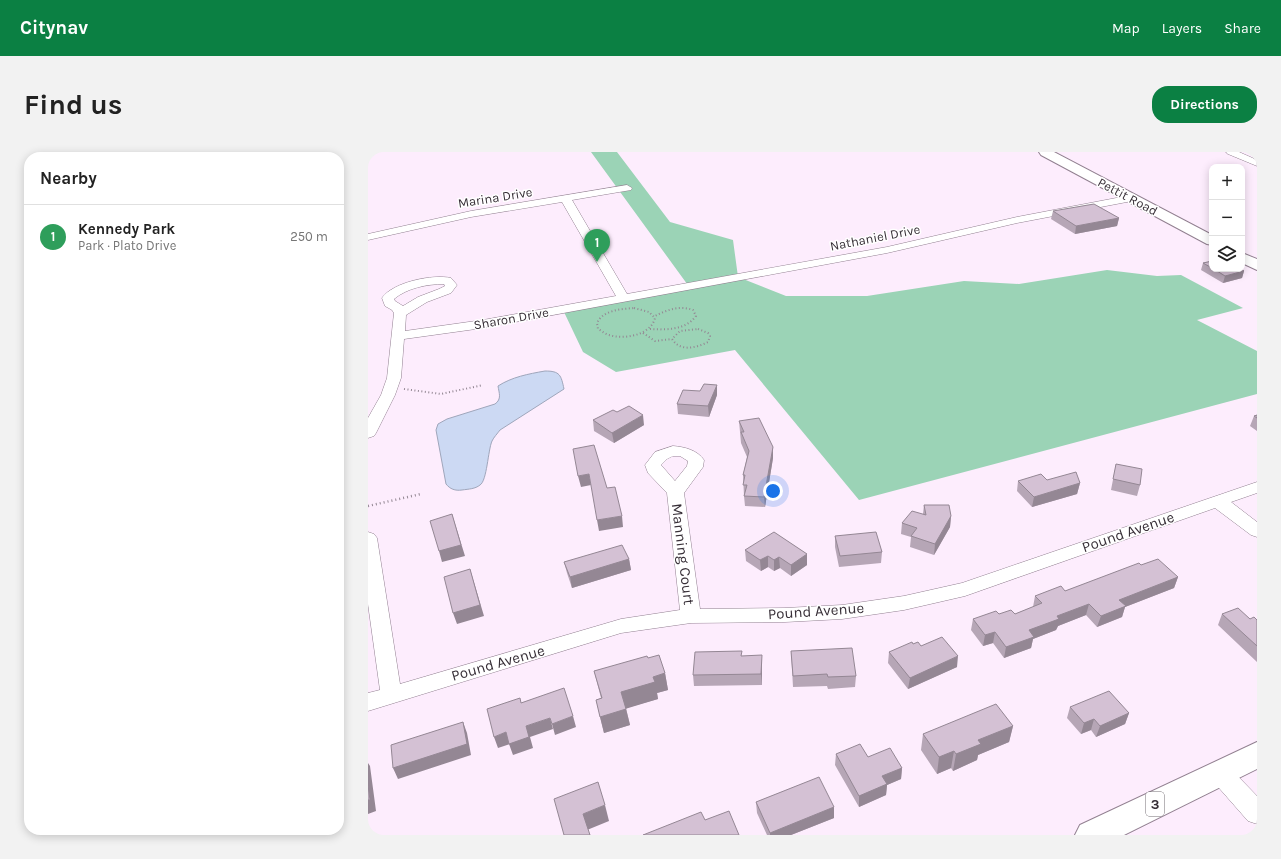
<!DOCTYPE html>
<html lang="en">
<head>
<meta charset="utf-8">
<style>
  :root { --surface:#fff; --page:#f2f2f2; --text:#222; --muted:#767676; --line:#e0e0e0; --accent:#0b8043 }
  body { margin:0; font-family:Karla,sans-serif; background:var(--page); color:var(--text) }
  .controls { position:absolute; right:12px; top:12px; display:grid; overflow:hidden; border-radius:8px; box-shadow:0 2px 10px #0003 }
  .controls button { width:36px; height:36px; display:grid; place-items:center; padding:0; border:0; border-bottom:1px solid var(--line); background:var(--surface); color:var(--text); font:20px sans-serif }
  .you { position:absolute; left:405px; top:339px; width:14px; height:14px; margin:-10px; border:3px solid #fff; border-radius:50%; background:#1a73e8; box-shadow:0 0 0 6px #1a73e833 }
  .badge { display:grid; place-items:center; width:26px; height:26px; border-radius:50%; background:var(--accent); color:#fff; font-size:13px; font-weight:700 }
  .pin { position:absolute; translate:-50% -33px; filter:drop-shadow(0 1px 2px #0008) }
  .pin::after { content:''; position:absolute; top:21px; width:14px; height:12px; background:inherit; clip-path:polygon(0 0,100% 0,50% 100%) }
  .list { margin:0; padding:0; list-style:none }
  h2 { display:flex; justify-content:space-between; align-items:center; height:52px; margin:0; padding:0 16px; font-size:17px }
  h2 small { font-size:13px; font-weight:400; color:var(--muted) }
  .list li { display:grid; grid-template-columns:26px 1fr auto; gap:12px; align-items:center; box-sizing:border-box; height:64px; padding:0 16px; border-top:1px solid var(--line) }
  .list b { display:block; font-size:15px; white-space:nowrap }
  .list p { margin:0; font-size:13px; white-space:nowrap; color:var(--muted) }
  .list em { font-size:13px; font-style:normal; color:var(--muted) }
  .icon { flex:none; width:22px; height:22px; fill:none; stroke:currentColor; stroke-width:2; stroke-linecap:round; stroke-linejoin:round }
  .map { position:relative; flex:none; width:889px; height:683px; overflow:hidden; border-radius:16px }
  header { display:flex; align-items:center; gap:24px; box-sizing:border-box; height:56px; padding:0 20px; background:var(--accent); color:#fff }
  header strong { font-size:19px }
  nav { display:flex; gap:22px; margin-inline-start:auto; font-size:14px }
  .intro { display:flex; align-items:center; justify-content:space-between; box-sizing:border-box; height:96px; padding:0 24px }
  h1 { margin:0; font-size:28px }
  .button { padding:10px 18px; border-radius:16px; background:var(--accent); color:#fff; font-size:14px; font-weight:700 }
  main { display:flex; gap:24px; padding:0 24px }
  aside { flex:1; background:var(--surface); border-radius:16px; box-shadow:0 2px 10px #0003 }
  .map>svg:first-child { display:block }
</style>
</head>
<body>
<header>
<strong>Citynav</strong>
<nav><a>Map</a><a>Layers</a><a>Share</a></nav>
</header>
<div class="intro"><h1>Find us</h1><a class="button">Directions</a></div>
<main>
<aside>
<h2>Nearby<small></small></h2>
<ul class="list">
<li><span class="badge" style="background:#2e9e5b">1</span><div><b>Kennedy Park</b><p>Park · Plato Drive</p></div><em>250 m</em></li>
</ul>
</aside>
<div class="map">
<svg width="889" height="683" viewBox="0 0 889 683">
  <rect width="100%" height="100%" fill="#fdedfd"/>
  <path fill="#9bd3b6" d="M223,0H249L302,70L365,88L370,125L418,144H499L596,129L651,132L739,118L789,124L813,123L875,156L829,168L889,199V242L491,348L367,198L248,220L215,200L196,160L322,136Z"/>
  <path fill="#ccd9f3" stroke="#9fa6bb" d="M177,219C192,219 193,223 196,237L132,278C129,282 126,285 124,289C120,298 119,329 112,333C107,337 101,337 94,338C87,339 82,337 78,332L68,278L70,272L79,267L127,252C134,247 131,241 130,234C144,225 160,222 177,219Z"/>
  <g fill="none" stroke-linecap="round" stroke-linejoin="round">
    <g stroke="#928091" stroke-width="1">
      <path id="street" d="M858,0H871L889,8V14L860,2Z
        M259,33L264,36L263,38L204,48L259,142L519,95L649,65L764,43L769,46L764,49L649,71L519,101L115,176L36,187L33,226L27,243L8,281L6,284L0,286V266L13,243L19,226L26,161L24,158L17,154L14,146C25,130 65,122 83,126L89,133L83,141L59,150L38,163L37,179L115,168L248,144L194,50L103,65L0,88V82L103,59ZM76,132L77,134L71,137L50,145L35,154L27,149L26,147C39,136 59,132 76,132Z
        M305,294C317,295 329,298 336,308L335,315L316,341L332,457L417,456L474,453L536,444L594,431L889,330V341L863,350L889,370V385L883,383L847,356L597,444L536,458L474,467L417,470L323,471L253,481L0,559V541L12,538L0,452V380L6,382L9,386L32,532L253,467L312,458L299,341L280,321L277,313L287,300ZM305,304H312L320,309L319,314L307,329L293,313L299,307Z
        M852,611L860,614L889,644V672L880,669L844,628L840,621L844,614Z"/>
    </g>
    <g stroke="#928091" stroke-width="2">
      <path id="secondary" d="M671,0H686L844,83V93L839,92L673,3Z
        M874,101L889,107V118L874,111Z"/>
    </g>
    <g stroke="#928091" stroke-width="2">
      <path id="primary" d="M889,590V617L756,683H707L712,673Z"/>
    </g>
    <path stroke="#938793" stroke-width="2" stroke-dasharray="1 2.5" stroke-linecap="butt" d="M266,156L281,160L287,166C283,183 256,188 241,183C237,182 234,179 230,177L229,171C235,158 253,157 266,156Z
      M282,177C298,178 318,178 328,164L325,158C311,153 299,158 287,164
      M330,177L340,181L342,184L340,190C328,196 312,200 304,187L312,179Z
      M275,181L287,189L304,187
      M36,237L73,242L115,233"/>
    <path stroke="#938793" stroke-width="2.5" stroke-dasharray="1 3" stroke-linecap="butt" d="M0,354L53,342"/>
    <use href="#street" fill="#fff" fill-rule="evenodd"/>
    <use href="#secondary" fill="#fff" fill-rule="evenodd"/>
    <use href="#primary" fill="#fff" fill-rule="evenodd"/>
  </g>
  <path fill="#b6a6b6" d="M685,59L751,66L749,74L707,82L683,67Z
    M844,109V117H873L876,119L874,126L855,131L833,118L835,111Z
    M349,233V243L341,265L310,262L309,252Z
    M249,260L276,273L246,291L226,279L225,268Z
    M889,263V279L882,274L886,264Z
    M371,269L405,295V306L397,355L377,354L376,344L375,323L379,305L373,291Z
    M748,312L772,333L769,344L743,338Z
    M679,328L712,331L709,342L664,355L649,339L650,329Z
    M556,353L583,364L582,375L566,403L542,395L543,385L533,382L534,371L555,362Z
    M467,384L514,400L513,411L471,415L467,395Z
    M377,398L439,402V413L423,424L412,416L406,419L400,415L393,419L378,409Z
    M261,407L263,418L204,436L199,421L196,410Z
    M773,413L810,425L806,436L757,455L754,465L729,475L718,463L690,474L688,478L665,487L663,496L636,506L625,491L615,494L603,478L605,467L631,462H647L665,455L667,444L697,439Z
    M854,462L889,468V510L850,473Z
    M545,492L553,494L589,515L540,537L520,511L521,500Z
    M423,499L488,524L487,535L460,537L459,534L425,535Z
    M280,506L297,521L300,538L289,541L290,547L258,556L262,573L236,581L228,548L233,546L226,519Z
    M394,514V533L326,534L325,523Z
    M702,555L761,561L757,572L728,585L723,578L713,582L699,566Z
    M645,574L641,590L610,603L609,608L585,619L583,616L569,622L553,598L555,582Z
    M468,602L500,605L534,616L533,627L519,633L518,643L491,655L467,613Z
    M388,650L466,655V666L423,683H399L389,661Z"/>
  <path fill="#948794" d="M751,66L749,74L707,82L708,74Z
    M876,119L874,126L855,131L857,124Z
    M349,233V243L341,265L340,254Z
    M275,263L276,273L246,291L244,281Z
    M405,295V306L397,355L396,345Z
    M221,322L223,333L213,335L210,324Z
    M712,331L709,342L664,355L666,345Z
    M84,362L97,404L74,410L71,399Z
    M254,364L255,375L231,379L229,368Z
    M583,364L582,375L566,403L567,392Z
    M439,402V413L423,424V413Z
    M400,404V415L393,419L392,408Z
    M411,405L412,416L406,419V408Z
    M261,407L263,418L204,436L202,425Z
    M102,417L116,464L89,472L85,461Z
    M810,425L806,436L757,455L754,465L729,475L733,464L751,448Z
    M721,452L718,463L690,474L688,478L665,487L663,496L636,506L638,495L661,478L689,464Z
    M627,480L625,491L615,494L617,483Z
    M394,503V533L393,522Z
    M590,504L589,515L540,537L542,526Z
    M297,521L300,538L289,541L290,547L257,557L253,540L285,525Z
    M258,557L262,573L236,581L232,565Z
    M761,561L757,572L728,585L732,574Z
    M205,564L208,575L187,583L184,572Z
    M182,566L185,577L162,585L165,596L145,603L141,592L158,574Z
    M726,567L723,578L713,582L716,571Z
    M95,570L99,581L103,603L30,627L25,616Z
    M645,574L641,590L610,603L609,608L585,619L588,602L610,588Z
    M138,580L142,592L130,596L126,585Z
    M586,599L583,616L569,622L571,605Z
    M0,611L2,614L8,659L0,662Z
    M534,616L533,627L519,633L518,643L491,655V644L514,624Z
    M237,653L241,669L219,678L215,662Z
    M466,655V666L423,683H402V681Z"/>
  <path fill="#d4c1d4" stroke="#948794" d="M726,52L751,66L708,74L685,59Z
    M844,109V116L835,111Z
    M846,117H873L876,119L857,124Z
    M336,232L349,233L340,254L309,252L315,238L332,239Z
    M261,254L275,263L244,281L225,268L245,258L249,260Z
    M889,263V266L886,264Z
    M391,266L405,295L396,345L376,344L379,333H375L377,323H375L381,299L373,280H376L371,269Z
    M226,293L239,336L247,335L254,364L229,368L221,322L210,324L205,297Z
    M748,312L774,317L772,333L745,327Z
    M708,320L712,331L666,345L650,329L673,322L679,328Z
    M556,353H581L583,364L567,392L543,384L549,376L534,371L544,359L558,363Z
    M84,362L93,393L71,399L62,369Z
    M406,380L439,402L423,413L411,405L406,408L400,404L392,408L377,398Z
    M508,380L514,400L472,404L467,384Z
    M254,393L261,407L202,425L196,410Z
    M790,407L810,425L751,448L758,454L733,464L721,452L689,464L691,467L661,478L666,485L638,495L627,480L617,483L605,467L628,459L631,462L643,458L647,462L674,451L667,444L693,434L697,439L771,411L773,413Z
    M102,417L112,453L85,461L76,425Z
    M870,456L882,467L886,465L889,468V494L854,462Z
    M574,485L590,504L542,526L521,500L544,490L545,492L550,490L553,494Z
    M484,496L488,524L460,525L459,522L425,524L423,499Z
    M374,499L373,504L394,503L393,522L325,523L327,500Z
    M291,503L297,521L285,525L287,530L253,540L258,557L232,565L228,548L234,546L226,519L279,504L280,506Z
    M196,536L205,564L184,572L182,566L158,574L161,585L141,592L138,580L126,585L119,557L152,546L153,551Z
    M741,539L761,561L732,574L726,567L716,571L702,555Z
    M628,552L645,574L610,588L613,592L588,602L586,599L571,605L555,582Z
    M95,570L99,592L25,616L23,593Z
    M492,592L500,605L522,596L534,616L514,624L519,632L491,644L468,602Z
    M451,625L466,655L402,681L388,650Z
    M230,630L237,653L215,662L222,683H196L186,647Z
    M0,633L2,648H0Z
    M361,659L371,683H275L333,660L337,668Z"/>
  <g text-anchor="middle" stroke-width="3" stroke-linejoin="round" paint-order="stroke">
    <g font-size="13" fill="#372f37" stroke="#fff">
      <text transform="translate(760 44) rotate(28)" y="5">Pettit Road</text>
      <text transform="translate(127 45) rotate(-9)" y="5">Marina Drive</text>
      <text transform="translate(507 85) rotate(-11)" y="5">Nathaniel Drive</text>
      <text transform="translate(143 166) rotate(-10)" y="5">Sharon Drive</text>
    </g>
    <rect fill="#fff" stroke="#736d73" stroke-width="1" x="778" y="640" width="18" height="24" rx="3"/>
    <g font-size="14" font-weight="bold" fill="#372f37">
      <text x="787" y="657">3</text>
    </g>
    <g font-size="15" fill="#372f37" stroke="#fff">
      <text transform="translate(760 380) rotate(-19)" y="5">Pound Avenue</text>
      <text transform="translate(315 402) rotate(83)" y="5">Manning Court</text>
      <text transform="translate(448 459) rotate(-4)" y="5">Pound Avenue</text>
      <text transform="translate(130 511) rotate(-16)" y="5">Pound Avenue</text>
    </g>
  </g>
</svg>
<div class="controls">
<button>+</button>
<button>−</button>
<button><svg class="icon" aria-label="layers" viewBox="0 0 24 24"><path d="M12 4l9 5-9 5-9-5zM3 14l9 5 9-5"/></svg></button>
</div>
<div class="you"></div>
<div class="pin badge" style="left:229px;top:110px;background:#2e9e5b">1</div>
</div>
</main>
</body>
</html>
